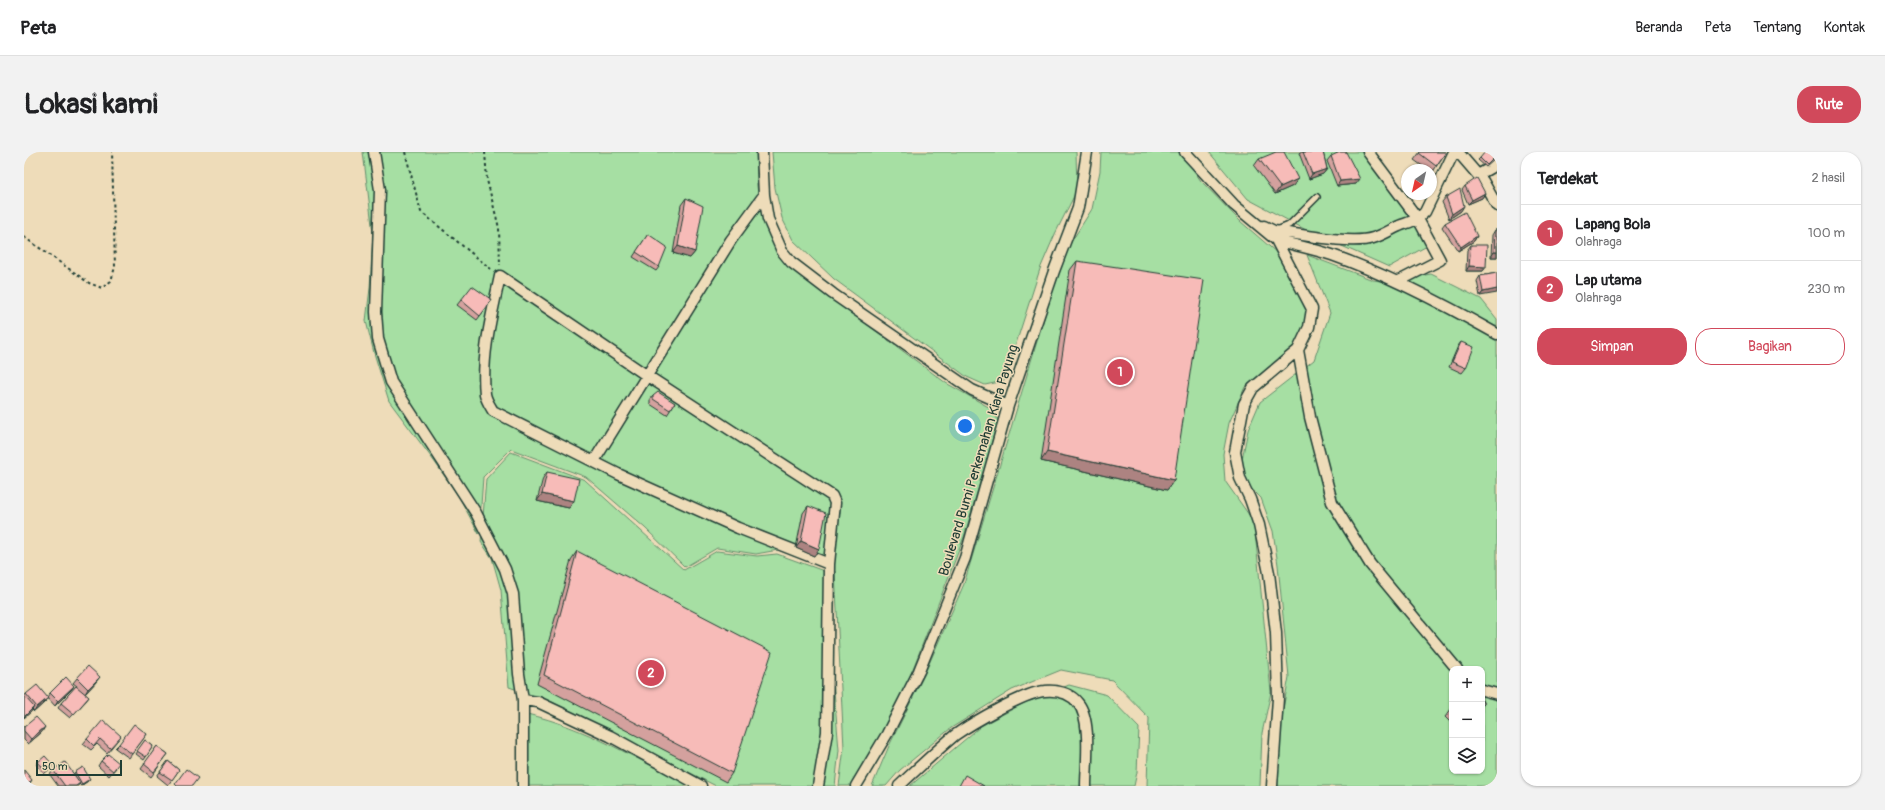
<!DOCTYPE html>
<html lang="id">
<head>
<meta charset="utf-8">
<style>
  :root { --surface:#fff; --page:#f2f2f2; --text:#202124; --muted:#757577; --line:#e0e0e0; --accent:#d1495b }
  body { margin:0; font-family:Pangolin,sans-serif; background:var(--page); color:var(--text) }
  .controls { position:absolute; right:12px; bottom:12px; display:grid; overflow:hidden; border-radius:8px; box-shadow:0 1px 3px #0004 }
  .controls button { width:36px; height:36px; display:grid; place-items:center; padding:0; border:0; border-bottom:1px solid var(--line); background:var(--surface); color:var(--text); font:20px sans-serif }
  .compass { position:absolute; left:1377px; top:12px; width:36px; height:36px; border-radius:50%; background:var(--surface); box-shadow:0 1px 3px #0004; rotate:214deg }
  .scale { position:absolute; left:12px; bottom:10px; width:86px; box-sizing:border-box; padding-left:4px; border:2px solid #1f3d34; border-top:0; font-size:11px; line-height:14px; white-space:nowrap; color:#1f3d34; -webkit-text-stroke:3px #eedcb9; paint-order:stroke }
  .you { position:absolute; left:941px; top:274px; width:14px; height:14px; margin:-10px; border:3px solid #fff; border-radius:50%; background:#1a73e8; box-shadow:0 0 0 6px #1a73e833 }
  .badge { display:grid; place-items:center; width:26px; height:26px; border-radius:50%; background:var(--accent); color:#fff; font-size:13px; font-weight:700 }
  .pin { position:absolute; translate:-50% -50%; border:2px solid #fff; box-shadow:0 1px 4px #0006 }
  .list { margin:0; padding:0; list-style:none }
  h2 { display:flex; justify-content:space-between; align-items:center; height:52px; margin:0; padding:0 16px; font-size:17px }
  h2 small { font-size:13px; font-weight:400; color:var(--muted) }
  .list li { display:grid; grid-template-columns:26px 1fr auto; gap:12px; align-items:center; box-sizing:border-box; height:56px; padding:0 16px; border-top:1px solid var(--line) }
  .list b { display:block; font-size:15px; white-space:nowrap }
  .list p { margin:0; font-size:13px; white-space:nowrap; color:var(--muted) }
  .list em { font-size:13px; font-style:normal; color:var(--muted) }
  .actions { display:flex; gap:8px; padding:12px 16px }
  .actions a { flex:1; padding:9px 0; border:1px solid var(--accent); border-radius:16px; text-align:center; font-size:14px; color:var(--accent) }
  .actions .main { background:var(--accent); color:#fff }
  .icon { flex:none; width:22px; height:22px; fill:none; stroke:currentColor; stroke-width:2; stroke-linecap:round; stroke-linejoin:round }
  .map { position:relative; flex:none; width:1473px; height:634px; overflow:hidden; border-radius:16px }
  header { display:flex; align-items:center; gap:24px; box-sizing:border-box; height:56px; padding:0 20px; background:var(--surface); border-bottom:1px solid var(--line) }
  header strong { font-size:19px }
  nav { display:flex; gap:22px; margin-inline-start:auto; font-size:14px }
  .intro { display:flex; align-items:center; justify-content:space-between; box-sizing:border-box; height:96px; padding:0 24px }
  h1 { margin:0; font-size:28px }
  .button { padding:10px 18px; border-radius:16px; background:var(--accent); color:#fff; font-size:14px; font-weight:700 }
  main { display:flex; gap:24px; padding:0 24px }
  aside { flex:1; background:var(--surface); border-radius:16px; box-shadow:0 1px 3px #0004 }
  .map>svg:first-child { display:block }
</style>
</head>
<body>
<header>
<strong>Peta</strong>
<nav><a>Beranda</a><a>Peta</a><a>Tentang</a><a>Kontak</a></nav>
</header>
<div class="intro"><h1>Lokasi kami</h1><a class="button">Rute</a></div>
<main>
<div class="map">
<svg width="1473" height="634" viewBox="0 0 1473 634">
  <rect width="100%" height="100%" fill="#eedcb9"/>
  <filter id="ink" filterUnits="userSpaceOnUse"><feTurbulence type="fractalNoise" baseFrequency=".025" numOctaves="2"/><feDisplacementMap in="SourceGraphic" scale="8" xChannelSelector="R" yChannelSelector="G"/><feConvolveMatrix kernelMatrix="1 2 1 2 8 2 1 2 1" color-interpolation-filters="sRGB"/></filter>
  <g filter="url(#ink)">
    <path fill="#a6dfa3" stroke="#628e6c" fill-rule="evenodd" d="M339,0H732L733,34L736,57L763,103L791,134L922,231L968,257L974,268L940,385L885,527L831,634H815L820,596L811,419L754,398L732,402L693,396L661,415L621,376L562,325L487,297L459,325L455,382L435,345L410,309L365,249L350,201L342,169L346,136L349,81Z
      M748,0H1052L1053,38L1031,82L1016,117L980,229L961,233L943,225L810,127L769,88L758,66L751,36Z
      M1077,0H1157L1177,29L1216,69L1253,101L1265,119L1285,158L1275,195L1257,210L1221,235L1205,271L1199,302L1201,329L1230,370L1247,540L1238,581L1236,634H1123L1125,566L1088,528L1037,518L988,538L927,576L876,618L862,634H848L865,594L901,521L940,432L1039,103L1068,57L1076,19Z
      M1185,0H1348L1397,72L1403,94L1365,115L1284,79L1224,47Z
      M1283,103L1349,128L1372,131L1384,126L1407,122L1457,147L1473,167V634H1254V584L1265,525L1254,413L1249,379L1237,346L1222,331L1217,312L1224,278L1236,250L1290,208L1306,161ZM1428,517H1458V619H1428Z
      M487,300L561,328L660,418L693,399L733,404L753,402L800,419L815,598L811,634H692L528,550L485,535L477,438L468,406L457,390L462,327Z
      M1045,533L1083,543L1115,576L1113,620L1110,634H886L957,574L1000,551Z
      M503,562C561,575 614,608 667,634H504Z"/>
    <g fill="none" stroke-linecap="round" stroke-linejoin="round">
      <g stroke="#1f3d34" stroke-width="8">
        <path id="lane" d="M1253,78L1265,73L1293,45"/>
      </g>
      <g stroke="#1f3d34" stroke-width="13">
        <path id="street" d="M350,0L356,38L352,160L354,187L367,230L452,361L481,417L489,442L495,522L499,548V634
          M738,0L740,43L744,67L758,99L767,110L809,142L948,238L984,254
          M1161,0L1210,53L1252,88L1288,157L1285,175L1274,198L1229,236L1220,252L1211,300L1216,326L1226,347L1235,373L1245,421L1252,481L1254,546L1248,634
          M1344,0L1394,67L1416,108L1373,130
          M1434,0L1459,29L1473,54
          M1454,23L1473,12
          M1240,74L1250,79C1275,82 1327,93 1349,86C1359,83 1366,78 1375,74C1385,70 1393,69 1401,60L1430,0
          M1252,88C1270,93 1290,97 1308,103C1365,123 1420,152 1473,182
          M1274,198L1286,265L1308,350L1346,412L1433,517
          M570,309L707,88L740,43
          M1458,538L1473,542
          M499,548L514,550L586,584L677,634
          M794,634L803,580L805,412L811,351L808,344L622,223L476,124C468,162 457,203 461,242C462,248 466,254 469,259L594,322L714,376L805,412
          M832,634L863,582L895,519L941,406L984,254L1030,119L1054,56L1063,0
          M875,634C893,617 912,599 931,583C948,571 1001,540 1021,539C1033,538 1046,541 1054,551C1068,568 1062,612 1062,634"/>
      </g>
      <path stroke="#1f3d34" stroke-width="2" stroke-dasharray="3 3" stroke-linecap="butt" d="M381,0L397,60L467,117
        M461,0L463,28L475,76L476,113
        M0,85L65,131L78,136L87,129L91,115L88,0"/>
      <use href="#lane" stroke="#eedcb9" stroke-width="5"/>
      <use href="#street" stroke="#eedcb9" stroke-width="10"/>
    </g>
    <path fill="#d4a19e" stroke="#1f3d34" d="M1276,0H1299L1303,17L1299,22L1285,27L1275,1Z
      M1396,0H1422L1408,21L1407,18H1404L1390,8Z
      M1467,0H1473V4L1471,5L1470,8L1462,15L1454,8L1456,6L1468,2Z
      M1307,4L1332,32L1313,34L1303,9Z
      M1235,7L1269,34L1251,42L1230,14Z
      M1441,34L1461,41L1458,46L1444,52L1438,38Z
      M1422,45L1437,59L1425,67L1418,50Z
      M662,46L671,100L666,106L649,101L657,53Z
      M1421,71L1453,84L1450,89L1434,99L1418,75Z
      M1471,78H1473V105H1467L1468,83Z
      M624,82L635,115L632,119L609,105Z
      M1447,93L1462,115L1459,119H1442L1443,98Z
      M1053,109L1150,328L1143,338L1017,309L1046,118Z
      M1473,121L1456,144L1453,129L1456,124Z
      M437,148H468L453,168L433,153Z
      M1437,190L1442,216L1438,221L1425,215L1434,194Z
      M629,244L651,251L643,263L626,252V248Z
      M523,320L545,356L513,349L519,326Z
      M784,354L790,404L772,396L779,361Z
      M553,399L708,621L702,630L513,532L547,408Z
      M53,526L72,530L61,542L65,545L62,549L46,566L34,556L37,551L53,534L49,531Z
      M50,534L47,538L31,554L24,546L21,550L10,560L8,558L0,566V544V545L2,542L23,545L26,541Z
      M1428,556V572L1421,565Z
      M0,575L18,580L4,592L0,588Z
      M123,582L105,606L91,596L95,592Z
      M97,584L83,601L73,592L67,598L59,592L63,587Z
      M121,588L129,594L120,608L112,602Z
      M133,594L144,602L127,625L117,617Z
      M77,609L92,616L85,624L74,614Z
      M144,609L155,618L144,633L133,624Z
      M14,610L28,615L20,622L12,612Z
      M29,618L50,622L51,620L64,629L57,634L55,632L54,634H34L26,623Z"/>
    <path fill="#ad8381" stroke="#1f3d34" d="M1303,17L1299,22L1285,27L1288,22Z
      M1274,27L1269,34L1251,42L1256,35Z
      M1336,27L1332,32L1313,34L1316,29Z
      M1461,41L1458,46L1444,52L1448,48Z
      M1440,54L1437,59L1425,67L1428,62Z
      M1453,84L1450,89L1434,99L1437,95Z
      M654,94L671,100L666,106L649,101Z
      M1470,100H1473V105H1467Z
      M1445,114L1462,115L1459,119H1442Z
      M1473,137V141L1456,144L1459,140Z
      M1023,300L1150,328L1143,338L1017,309Z
      M518,342L550,349L545,356L513,349Z
      M777,389L795,397L790,404L772,396Z
      M76,525L72,530L61,542L64,537Z
      M50,534L47,538L31,554L34,549Z
      M24,546L21,550L10,560L13,555Z
      M10,555L7,560L0,566V565Z
      M21,575L18,580L4,592L7,587Z
      M66,627L64,629L56,634L58,632Z
      M8,628L4,634H1Z"/>
    <path fill="#f7bbb8" stroke="#1f3d34" d="M1252,0H1260L1274,27L1256,35L1235,7Z
      M1279,0H1299L1303,17L1288,22Z
      M1316,0H1322L1336,27L1316,29L1307,4Z
      M1396,0H1422L1412,14L1395,1Z
      M1461,0H1466L1471,5L1463,13L1456,6Z
      M1453,26L1461,41L1448,48L1441,34Z
      M1436,37L1440,54L1428,62L1422,45Z
      M662,46L679,54L671,100L654,94Z
      M1441,60L1453,84L1437,95L1421,71Z
      M1471,78H1473V100H1470Z
      M624,82L643,95L635,115L612,100Z
      M1447,93H1463L1462,115L1445,114Z
      M1053,109L1180,128L1150,328L1023,300Z
      M1473,121V137L1459,140L1456,124Z
      M448,134L468,148L456,164L437,148Z
      M1437,190L1450,195L1442,216L1428,210Z
      M634,240L651,251L646,258L629,247V244Z
      M523,320L555,327L550,349L518,342Z
      M784,354L802,361L795,397L777,389Z
      M553,399L748,500L708,621L520,523Z
      M64,514L76,525L64,537L53,526Z
      M42,525L50,534L34,549L26,541Z
      M13,533L24,546L13,555L2,542Z
      M52,534L65,545L50,562L37,551Z
      M0,544L10,555L0,565Z
      M1458,548L1460,552L1458,554Z
      M12,565L21,575L7,587L0,579V575Z
      M79,568L97,584L86,596L76,587L70,594L63,587Z
      M110,572L123,582L108,602L95,592Z
      M121,588L129,594L122,605L113,599Z
      M133,594L144,602L130,620L120,612Z
      M84,602L95,611L89,619L77,609Z
      M21,604L29,613L22,619L14,610Z
      M144,609L155,618L148,628L136,620Z
      M41,610L56,631L52,634H41L29,618Z
      M59,615L66,627L58,632L51,620Z
      M162,617L174,626L168,634H153L151,632Z
      M0,618L8,628L1,634H0Z
      M941,623L960,634H935Z"/>
  </g>
  <g text-anchor="middle" stroke-width="3" stroke-linejoin="round" paint-order="stroke">
    <g font-size="14" fill="#1f3d34" stroke="#eedcb9">
      <text transform="translate(954 308) rotate(-73)" y="5">Boulevard Bumi Perkemahan Kiara Payung</text>
    </g>
  </g>
</svg>
<div class="controls">
<button>+</button>
<button>−</button>
<button><svg class="icon" aria-label="layers" viewBox="0 0 24 24"><path d="M12 4l9 5-9 5-9-5zM3 14l9 5 9-5"/></svg></button>
</div>
<svg class="compass" viewBox="-18 -18 36 36"><path d="M0-13l5 13h-10z" fill="#e53935"/><path d="M0 13l5-13h-10z" fill="#757577"/></svg>
<div class="scale">50 m</div>
<div class="you"></div>
<div class="pin badge" style="left:1096px;top:220px">1</div>
<div class="pin badge" style="left:627px;top:521px">2</div>
</div>
<aside>
<h2>Terdekat<small>2 hasil</small></h2>
<ul class="list">
<li><span class="badge">1</span><div><b>Lapang Bola</b><p>Olahraga</p></div><em>100 m</em></li>
<li><span class="badge">2</span><div><b>Lap utama</b><p>Olahraga</p></div><em>230 m</em></li>
</ul>
<div class="actions"><a class="main">Simpan</a><a>Bagikan</a></div>
</aside>
</main>
</body>
</html>
